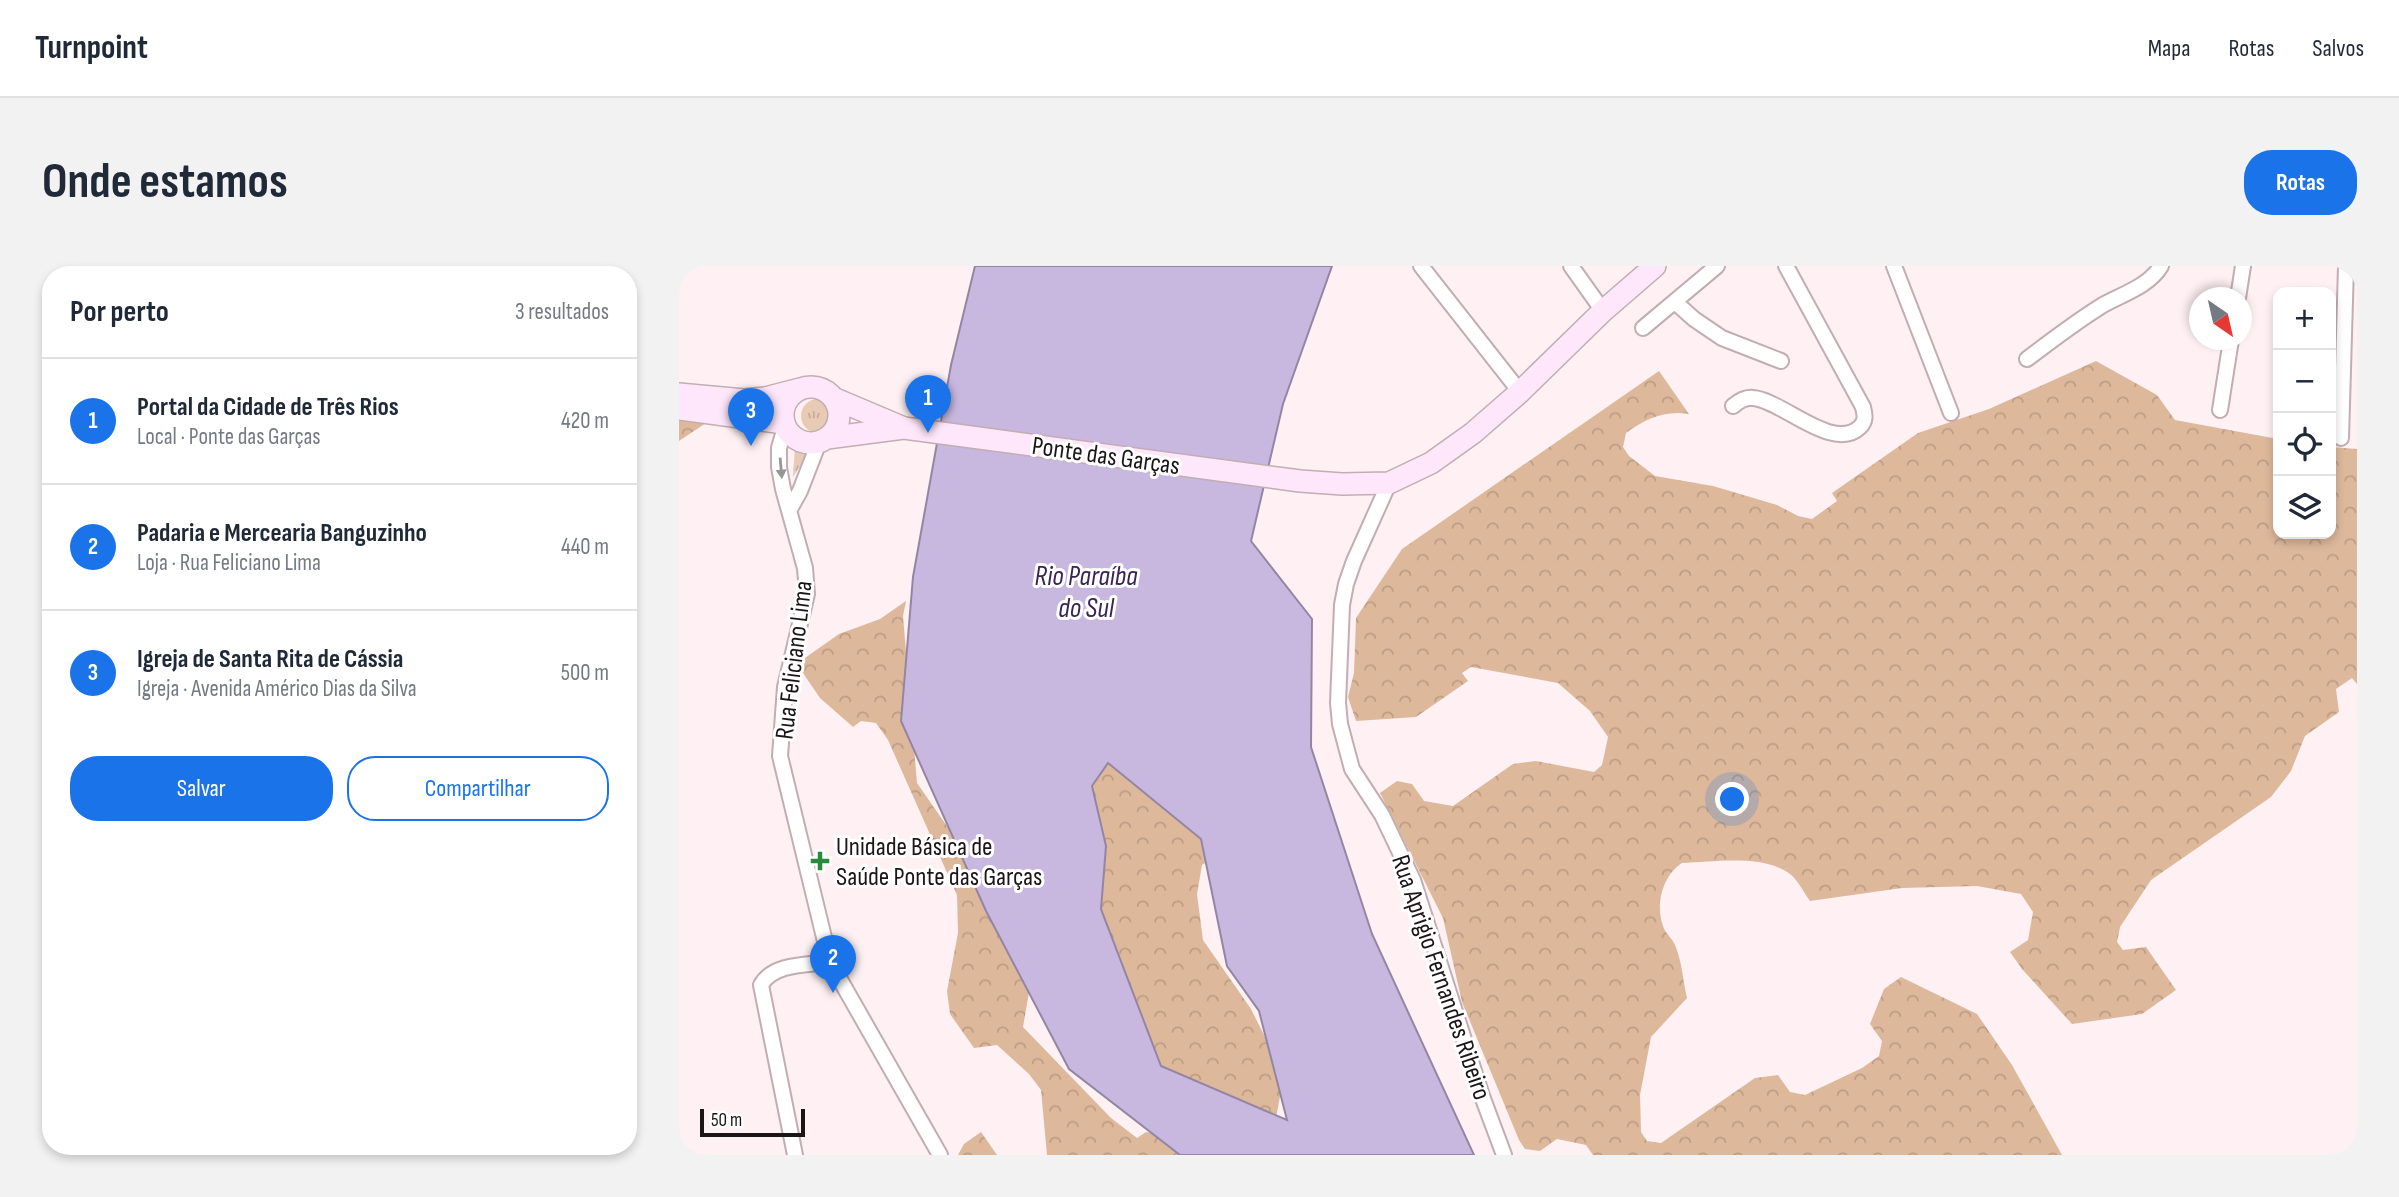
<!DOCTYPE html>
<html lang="pt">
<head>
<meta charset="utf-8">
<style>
  :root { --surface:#fff; --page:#f2f2f3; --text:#1f2937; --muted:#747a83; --line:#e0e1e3; --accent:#1a73e8 }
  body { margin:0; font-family:"Sofia Sans Condensed",sans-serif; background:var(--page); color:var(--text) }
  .controls { position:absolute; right:21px; top:21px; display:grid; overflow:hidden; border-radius:14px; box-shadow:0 4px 10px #0003 }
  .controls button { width:63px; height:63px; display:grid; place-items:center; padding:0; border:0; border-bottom:2px solid var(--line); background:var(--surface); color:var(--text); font:35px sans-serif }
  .compass { position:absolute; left:1510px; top:21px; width:63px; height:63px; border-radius:50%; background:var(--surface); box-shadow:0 4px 10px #0003; rotate:146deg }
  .scale { position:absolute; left:21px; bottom:18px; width:105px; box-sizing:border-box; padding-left:7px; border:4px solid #1c1517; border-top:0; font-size:19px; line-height:24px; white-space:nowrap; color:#1c1517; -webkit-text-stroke:5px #fff; paint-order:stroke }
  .you { position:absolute; left:1054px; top:534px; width:24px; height:24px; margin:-18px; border:5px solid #fff; border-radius:50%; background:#1a73e8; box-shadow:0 0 0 10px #1a73e833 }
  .badge { display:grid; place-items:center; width:46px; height:46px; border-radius:50%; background:var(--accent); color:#fff; font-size:23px; font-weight:700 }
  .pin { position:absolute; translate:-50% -58px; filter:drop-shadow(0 2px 4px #0008) }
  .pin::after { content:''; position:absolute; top:37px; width:24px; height:21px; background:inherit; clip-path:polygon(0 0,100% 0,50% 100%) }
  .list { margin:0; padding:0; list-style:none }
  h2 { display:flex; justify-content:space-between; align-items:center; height:91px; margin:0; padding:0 28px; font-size:30px }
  h2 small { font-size:23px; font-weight:400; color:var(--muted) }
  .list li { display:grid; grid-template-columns:46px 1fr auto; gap:21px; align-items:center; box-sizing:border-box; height:126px; padding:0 28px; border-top:2px solid var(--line) }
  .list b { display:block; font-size:26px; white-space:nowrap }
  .list p { margin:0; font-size:23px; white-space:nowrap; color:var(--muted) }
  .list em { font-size:23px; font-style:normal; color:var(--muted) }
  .actions { display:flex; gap:14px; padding:21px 28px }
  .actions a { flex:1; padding:16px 0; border:2px solid var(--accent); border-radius:28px; text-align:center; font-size:24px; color:var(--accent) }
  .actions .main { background:var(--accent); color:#fff }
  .icon { flex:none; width:38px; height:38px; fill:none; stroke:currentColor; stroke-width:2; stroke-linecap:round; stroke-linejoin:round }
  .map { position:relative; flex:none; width:1678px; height:889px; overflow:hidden; border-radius:28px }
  header { display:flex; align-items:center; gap:42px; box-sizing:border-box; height:98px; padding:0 35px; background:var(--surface); border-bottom:2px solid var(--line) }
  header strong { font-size:33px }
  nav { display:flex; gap:38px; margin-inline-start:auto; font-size:24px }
  .intro { display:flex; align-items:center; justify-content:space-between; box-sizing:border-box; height:168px; padding:0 42px }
  h1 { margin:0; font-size:49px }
  .button { padding:18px 32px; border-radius:28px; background:var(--accent); color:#fff; font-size:24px; font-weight:700 }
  main { display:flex; gap:42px; padding:0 42px }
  aside { flex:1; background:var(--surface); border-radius:28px; box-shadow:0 4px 10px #0003 }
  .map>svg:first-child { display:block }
</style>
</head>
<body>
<header>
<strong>Turnpoint</strong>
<nav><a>Mapa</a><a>Rotas</a><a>Salvos</a></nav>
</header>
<div class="intro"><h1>Onde estamos</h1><a class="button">Rotas</a></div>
<main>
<aside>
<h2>Por perto<small>3 resultados</small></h2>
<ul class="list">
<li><span class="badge">1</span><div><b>Portal da Cidade de Três Rios</b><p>Local · Ponte das Garças</p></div><em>420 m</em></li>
<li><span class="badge">2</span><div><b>Padaria e Mercearia Banguzinho</b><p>Loja · Rua Feliciano Lima</p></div><em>440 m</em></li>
<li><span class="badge">3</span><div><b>Igreja de Santa Rita de Cássia</b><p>Igreja · Avenida Américo Dias da Silva</p></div><em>500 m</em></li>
</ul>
<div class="actions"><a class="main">Salvar</a><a>Compartilhar</a></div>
</aside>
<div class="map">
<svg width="1678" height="889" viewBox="0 0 1678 889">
  <defs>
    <pattern id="grass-tufts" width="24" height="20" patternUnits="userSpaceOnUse" patternTransform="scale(1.75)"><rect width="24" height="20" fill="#e8cbb4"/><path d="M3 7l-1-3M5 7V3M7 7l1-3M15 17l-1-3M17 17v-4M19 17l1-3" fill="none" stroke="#c6ad9a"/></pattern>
    <pattern id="forest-crowns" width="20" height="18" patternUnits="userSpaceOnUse" patternTransform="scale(1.75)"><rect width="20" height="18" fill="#ddb89b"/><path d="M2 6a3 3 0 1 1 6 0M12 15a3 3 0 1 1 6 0" fill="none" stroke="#bd9d85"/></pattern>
  </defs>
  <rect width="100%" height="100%" fill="#fef0f3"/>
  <path fill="url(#grass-tufts)" d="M122 150a17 17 0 1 1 34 0a17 17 0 1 1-34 0Z
    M116,181L131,185L114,211Z"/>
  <path fill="url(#forest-crowns)" d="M1417,95L1478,129L1496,154L1599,173V268H1652V181L1678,183V418L1673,412L1657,423L1660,446L1626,470L1612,505L1592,531L1472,614L1441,661L1438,676L1444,684L1467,681L1497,724L1463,748L1393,758L1343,703L1331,686L1349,674L1354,646L1342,628L1298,620L1223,622L1131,635C1125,627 1119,614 1111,608C1084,588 1036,596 1003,597C984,609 976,638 984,660C986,667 993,672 996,679C1003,695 1004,715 1008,732L972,771L961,829L962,866L968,875L982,877L1076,812L1099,809L1111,826L1126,829L1183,802L1200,790L1203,775L1191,758L1205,723L1222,711L1298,748L1333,799L1383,889H914L907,879L878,873L861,885L846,883L840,874L783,736L764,652L701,527L718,515L733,518L745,535L774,540L834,498L857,495L915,506L923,499L929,471L911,445L879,417L792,401L783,407L789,415L737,451L677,455L669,431L675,407L677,352L723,283L980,105L1010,148C986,144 966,153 947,167L944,181L950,190L976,210L1034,220L1098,239L1119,250L1133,253L1158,235L1153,227L1239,167L1310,143Z
    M0,149L27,157L0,175Z
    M227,335L224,350L238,517L304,612L354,703L344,761L432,852L458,872L467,866L482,869L508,889H368L362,824L350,808L318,779L295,782L271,748L268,725L279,667L278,629L209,474L197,457L182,455L174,461L141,432L124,407L126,392L160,368L201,353Z
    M414,459L540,587L523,599L518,628L524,674L572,743L605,809L597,852L490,825L406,668Z
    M302,866L318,889H279L285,878Z"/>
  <path fill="#c8b7df" stroke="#9486a3" stroke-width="2" fill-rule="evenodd" d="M296,0H653L604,138L572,275L633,353L632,481L693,668L795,889H501L390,803L307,645L222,455L234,311L272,99ZM429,497L522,573L548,700L580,745L608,854L482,800L422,643L427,580L413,520Z"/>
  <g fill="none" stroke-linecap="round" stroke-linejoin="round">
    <g stroke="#c2adb2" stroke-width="18">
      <path id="minor" d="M742,0L841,126
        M892,0L924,45
        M1215,0L1272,147
        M1559,32L1564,0
        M996,36L1015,53L1043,72L1102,95
        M964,62L1038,0
        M1348,93C1373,74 1398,55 1424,39C1444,28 1470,20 1482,0
        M1054,140C1060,135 1066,131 1074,132C1103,134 1154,187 1181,161C1187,155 1186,149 1184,141L1107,0
        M1541,144L1552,74
        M106,161L100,182V201L104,223L126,302L128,328L106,421L101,490L151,696L261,889
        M1662,172L1667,0
        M710,217L675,295L667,318L663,339L659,437L661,458L673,503L703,549L734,614L803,830L825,889
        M111,243L121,225L140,176
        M116,889L82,719C94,697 129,699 151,696"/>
    </g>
    <g stroke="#c2adb2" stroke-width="24">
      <path id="secondary" d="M104 149a28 28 0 1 1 56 0a28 28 0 1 1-56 0Z
        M0,128L65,134L86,132L121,123
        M154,132L225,162L621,215L663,218L710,217L752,197L794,167L841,126L924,45L976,0
        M0,143L105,157
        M148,172L225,162"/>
    </g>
    <use href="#minor" stroke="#fff" stroke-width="14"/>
    <use href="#secondary" stroke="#ffe7fb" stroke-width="21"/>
  </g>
  <defs><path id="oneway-solid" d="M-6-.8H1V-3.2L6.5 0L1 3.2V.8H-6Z" transform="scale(1.75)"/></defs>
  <use fill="#999697" href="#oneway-solid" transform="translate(102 202) rotate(85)"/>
  <path fill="#29893d" stroke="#fff" stroke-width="2.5" d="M137.5 584.5h7v7h7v7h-7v7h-7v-7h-7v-7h7z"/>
  <g text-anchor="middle" stroke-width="6" stroke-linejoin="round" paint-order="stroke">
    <g font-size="26" fill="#1c1517" stroke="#fff">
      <text transform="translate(427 189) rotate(8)" y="9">Ponte das Garças</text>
      <text transform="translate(114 394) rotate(-83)" y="9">Rua Feliciano Lima</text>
      <text transform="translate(763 711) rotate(71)" y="9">Rua Aprigio Fernandes Ribeiro</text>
    </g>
    <g font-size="26" fill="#1c1517" stroke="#fff" text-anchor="start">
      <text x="157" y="589">Unidade Básica de<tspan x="157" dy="30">Saúde Ponte das Garças</tspan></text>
    </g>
    <g font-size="28" font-style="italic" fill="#3b2354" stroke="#fff">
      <text x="407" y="319">Rio Paraíba<tspan x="407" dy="32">do Sul</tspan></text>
    </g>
  </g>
</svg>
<div class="controls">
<button>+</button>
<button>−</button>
<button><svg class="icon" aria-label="locate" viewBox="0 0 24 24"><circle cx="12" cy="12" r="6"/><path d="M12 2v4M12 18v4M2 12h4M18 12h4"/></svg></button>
<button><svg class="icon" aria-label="layers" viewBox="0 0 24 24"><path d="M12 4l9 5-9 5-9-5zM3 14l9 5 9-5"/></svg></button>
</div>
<svg class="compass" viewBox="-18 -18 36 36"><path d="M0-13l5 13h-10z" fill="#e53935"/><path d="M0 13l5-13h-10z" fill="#747a83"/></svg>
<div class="scale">50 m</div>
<div class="you"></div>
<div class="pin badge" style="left:249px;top:167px">1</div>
<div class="pin badge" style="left:154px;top:727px">2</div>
<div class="pin badge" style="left:72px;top:180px">3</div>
</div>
</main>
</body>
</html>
